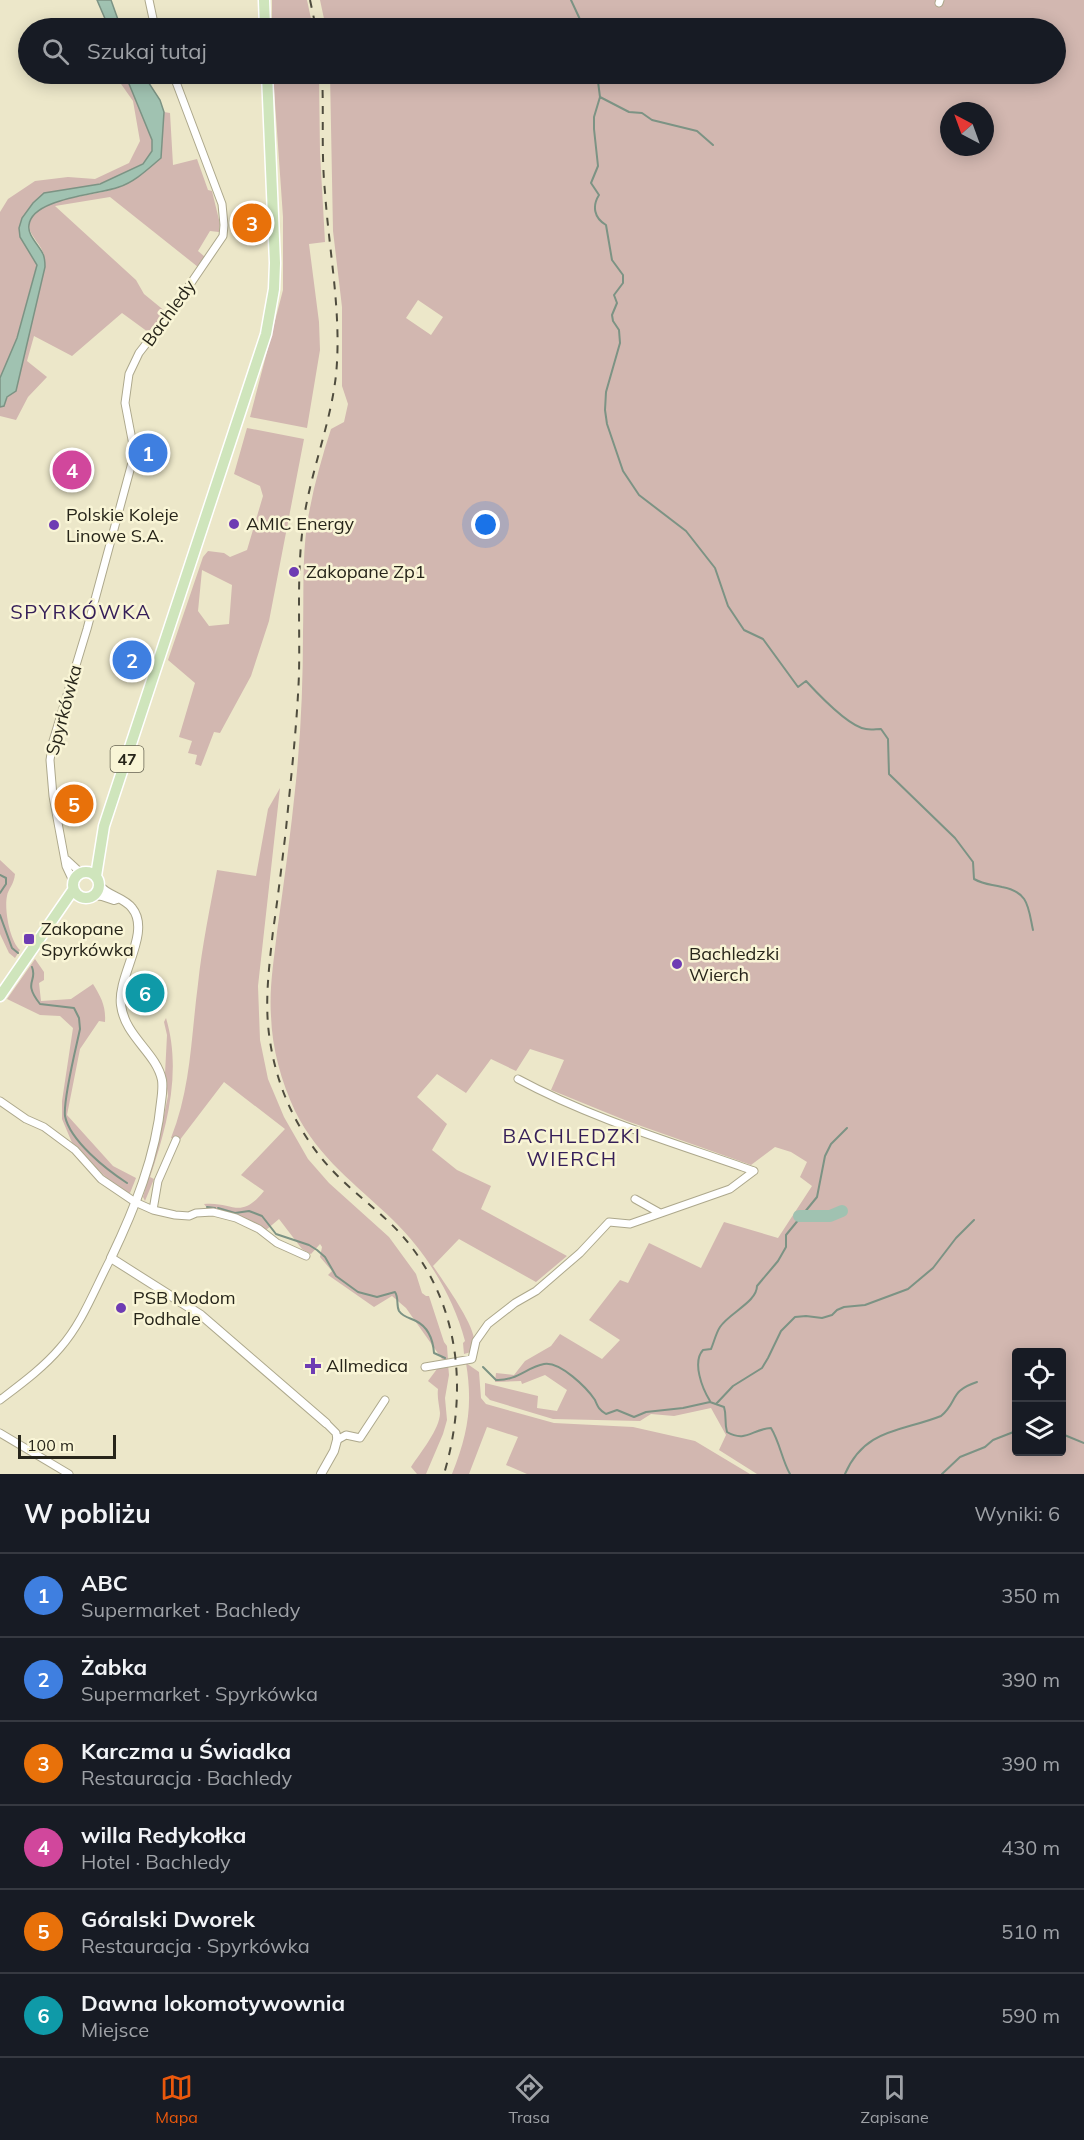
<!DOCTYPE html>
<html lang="pl">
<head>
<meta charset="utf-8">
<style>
  :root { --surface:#171b24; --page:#242831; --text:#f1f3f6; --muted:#9ea1a6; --line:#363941; --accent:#ea580c }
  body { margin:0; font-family:Mulish,sans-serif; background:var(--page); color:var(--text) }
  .controls { position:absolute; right:18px; bottom:18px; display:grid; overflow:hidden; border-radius:6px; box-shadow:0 3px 15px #0003 }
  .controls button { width:54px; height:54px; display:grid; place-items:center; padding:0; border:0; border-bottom:2px solid var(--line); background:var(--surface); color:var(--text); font:30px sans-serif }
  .compass { position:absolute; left:940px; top:102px; width:54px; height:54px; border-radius:50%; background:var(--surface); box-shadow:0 3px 15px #0003; rotate:319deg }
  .scale { position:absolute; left:18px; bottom:15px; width:98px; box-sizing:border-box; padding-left:6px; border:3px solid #27251a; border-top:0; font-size:16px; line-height:21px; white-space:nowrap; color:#27251a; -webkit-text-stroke:4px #f9f5d6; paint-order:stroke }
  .you { position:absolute; left:486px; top:525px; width:21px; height:21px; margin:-15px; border:4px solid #fff; border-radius:50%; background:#1a73e8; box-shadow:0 0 0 9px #1a73e833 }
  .badge { display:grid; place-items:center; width:39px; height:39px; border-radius:50%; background:var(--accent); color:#fff; font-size:20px; font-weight:700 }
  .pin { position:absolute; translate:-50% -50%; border:3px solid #fff; box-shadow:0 2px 6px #0006 }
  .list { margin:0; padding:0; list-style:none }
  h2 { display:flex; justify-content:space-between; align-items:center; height:78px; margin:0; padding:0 24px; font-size:26px }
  h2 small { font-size:20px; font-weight:400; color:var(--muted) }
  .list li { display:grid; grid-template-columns:39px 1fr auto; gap:18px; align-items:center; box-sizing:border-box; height:84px; padding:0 24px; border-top:2px solid var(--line) }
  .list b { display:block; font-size:22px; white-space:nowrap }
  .list p { margin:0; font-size:20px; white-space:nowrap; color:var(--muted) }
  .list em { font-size:20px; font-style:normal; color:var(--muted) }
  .icon { flex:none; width:33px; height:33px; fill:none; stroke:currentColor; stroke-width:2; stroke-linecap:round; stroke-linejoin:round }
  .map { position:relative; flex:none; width:1084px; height:1474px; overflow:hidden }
  .search { position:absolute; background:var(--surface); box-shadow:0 3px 15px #0003; left:18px; right:18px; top:18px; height:66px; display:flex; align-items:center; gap:15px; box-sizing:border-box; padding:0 21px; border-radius:33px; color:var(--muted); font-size:22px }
  .sheet { height:582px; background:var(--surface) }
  nav { display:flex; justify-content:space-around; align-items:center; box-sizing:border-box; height:84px; border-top:2px solid var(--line); background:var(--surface); font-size:16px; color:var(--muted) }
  nav a { display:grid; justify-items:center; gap:3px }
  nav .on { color:var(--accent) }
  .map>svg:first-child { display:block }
</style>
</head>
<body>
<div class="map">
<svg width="1084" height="1474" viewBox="0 0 1084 1474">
  <rect width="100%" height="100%" fill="#ece7c9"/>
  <path fill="#d2b7b0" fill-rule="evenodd" d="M272,0H307L313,28H272Z
    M320,0H1084V1474H757L719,1450L726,1435L711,1408L674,1416L651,1414L640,1421L553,1419L490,1400L485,1395V1383L538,1396L537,1408L557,1411L567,1390L545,1375L522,1384L521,1381L495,1382L496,1373L514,1375L525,1361L551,1346L560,1334L602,1359L620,1340L589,1320L620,1280L628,1283L649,1243L701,1268L724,1222L778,1238L812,1186L800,1177L807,1162L791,1152L775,1147L751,1165L627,1121L551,1090L564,1060L530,1049L516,1071L491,1059L466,1093L437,1074L417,1097L447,1124L432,1150L457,1170L491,1186L481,1209L567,1256L536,1282L459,1239L433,1266C444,1282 471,1320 474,1338C475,1343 473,1348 471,1352L464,1354L463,1343L465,1341C453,1296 427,1253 393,1220C356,1184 319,1159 295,1111C281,1081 272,1048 271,1016C269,988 274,960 277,932C284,882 291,831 296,781C301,732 303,682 303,633C304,597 302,560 307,525C312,492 321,460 331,429L344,422L348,404L342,386V307L333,231L330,74H1056V28H326ZM949,111H985V147H949ZM418,300L443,317L431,335L406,318ZM1016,1352H1062V1452H1016Z
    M114,74H125L152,140V151L143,164L112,180L33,203L22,218L19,228L20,237L37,264L17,338L0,378V212L8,199L35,181L68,177L95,179L129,163L140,141L133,101Z
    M273,74H319L320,153L325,242L309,244L319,322L320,350L307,428L250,417L283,290V217Z
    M164,112L170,113L173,165L197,159L208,190L212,191L220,224L219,232L210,231L198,251L205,257L198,267L110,197L55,206L136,280L144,294L166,312L148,332L122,313L72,356L34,336L27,361L47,377L28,397L16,420L0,416V407L4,406C22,360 35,314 43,265C43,262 44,259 44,256C41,239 17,230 37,212C55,196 97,196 120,187C135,181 149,168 161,158Z
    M247,428L304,439L269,621L251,676L220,733L214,732L201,766L195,764L197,755L188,753L192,741L179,737L195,683L168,660L203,557L208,551L224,553L230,557L247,550L263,496L260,486L234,474ZM202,570L232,585L229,624L209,626L198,611Z
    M280,788L258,986L260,1040L268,1079L284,1117L308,1159L329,1183L389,1237L416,1274L422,1293L426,1296H429L444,1342L447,1346L448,1360L442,1359L406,1308L392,1296L374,1307L328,1275L332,1271L320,1257L322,1247L320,1244L311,1254L302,1249L279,1219L266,1230L237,1215L208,1209L204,1204C233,1201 240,1221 264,1191L241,1175L285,1129L224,1082L179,1141L171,1138C191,1088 191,1037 198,984C202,946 210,908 217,870L256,876L268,809Z
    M0,860L15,874C14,885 8,889 7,896C4,910 10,941 20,950L15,958L9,953L0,934Z
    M35,959L44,972V980L39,983L41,1001L71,999L93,984C101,997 106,1006 105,1022L99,1021L80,1049L67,1115L113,1166L136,1178L130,1193L121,1192L73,1145L62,1119V1101L73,1028L60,1016L40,1015L7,999Z
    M166,1018C182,1071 167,1127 150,1177L154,1179L145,1201L143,1197L158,1144L168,1096L165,1074L167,1035L164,1022Z
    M466,1363L479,1372L481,1398L486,1404L554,1423L633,1427L695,1441L750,1474H527L506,1465L518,1437L487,1427L469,1474H452C468,1434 473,1405 466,1363Z
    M448,1364L449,1375L445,1398L447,1420L443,1434L426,1474H417L411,1467C420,1453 440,1429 440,1413C439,1404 437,1397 438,1389L428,1381L440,1365Z"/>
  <path fill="#a0c2b1" stroke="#7c9384" stroke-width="1.5" d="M97,0H111L121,28H109Z
    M125,74H143L160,100L164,112L161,158C149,168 135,182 119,187C98,195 32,198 29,225C27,235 39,245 43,254C45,258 45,263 45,267L16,391L7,397L4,406L0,407V378L17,338L37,265L20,237L19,228L22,218L33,203L44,193L100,184L143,164L152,151V140Z"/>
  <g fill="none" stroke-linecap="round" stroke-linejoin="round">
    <path stroke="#7c9384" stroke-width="2" d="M571,0L584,28
      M597,74L600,97L594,117V129L598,166L591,183L599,195C592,206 594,218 606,225L612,260L623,275V283L614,295L617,303L612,315L613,321L619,330L620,343L606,392L605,410L607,424L623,471L639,495L686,531L715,568L728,606L744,630L763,639L798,687L806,681C818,694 849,727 866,729C871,730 876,729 881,729L888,739L889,774L955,838L973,862L974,879C985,885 991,884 1002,887C1029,892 1028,907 1033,930
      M600,97L629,112L642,113L652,120L697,131L713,145
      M0,875L6,878V884L0,893
      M0,915L12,948L18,953
      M32,967C38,982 22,981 40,1004L74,1008L79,1018L80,1029C76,1048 63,1099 65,1116C70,1141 107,1170 127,1183
      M207,1207L215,1208
      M218,1208L235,1213L249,1211L262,1216L276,1234L309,1245L317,1250L325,1257L336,1276L358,1292L377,1297L395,1292C399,1298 396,1305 399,1311C403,1317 410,1318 416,1321C428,1327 433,1340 434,1353L445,1358
      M483,1367L496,1380C517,1381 527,1367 544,1364C560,1361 587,1388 595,1400C598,1407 599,1410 606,1414L617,1410L634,1417L646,1412L683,1408L710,1402L724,1407C727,1416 724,1421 727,1432C746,1443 752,1429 771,1428C780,1443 782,1460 790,1474
      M710,1401C702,1388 692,1362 703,1350L711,1349C714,1342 716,1333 720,1327C729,1313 757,1302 757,1286L778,1261L786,1247V1235L817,1197L825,1156L831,1144L847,1128
      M716,1404L733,1386L762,1368L768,1358L781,1331L795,1317L806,1316L822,1318L832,1315L837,1310L844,1307L865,1305L908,1289L933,1268L956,1238L974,1220
      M1062,1434L1084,1443
      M845,1474C865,1428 901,1432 941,1416C958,1402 949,1391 977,1382
      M942,1474L960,1457L985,1447L993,1440L1016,1431"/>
    <path stroke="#a0c2b1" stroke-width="12" d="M799,1216H830L842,1211"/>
    <g stroke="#ada88c" stroke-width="9">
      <path id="minor" d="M149,0L155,28
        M939,3L940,0
        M67,860L81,873
        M73,881L66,866L53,796L50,760L53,741L87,629L133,459V445L125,403L129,374L139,353L174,308L223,236L224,225L222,204L173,74
        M518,1079C592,1119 675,1143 754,1171
        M0,1101L26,1119L44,1127L75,1150L101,1179L135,1202L153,1210L175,1215L189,1216L196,1213L213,1212L236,1218L259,1229L277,1243L306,1256
        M635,1199L660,1213
        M153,1210L158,1181L176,1140
        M425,1367L472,1359L476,1341L488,1324L515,1303L536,1291L580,1253L609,1222L630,1224L730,1189L754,1171
        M0,1400C21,1384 43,1368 60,1348C83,1322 95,1288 111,1258
        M326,1423L336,1433L337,1440L346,1435L360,1438L385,1400
        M0,1433L69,1474"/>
    </g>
    <g stroke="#ada88c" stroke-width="10">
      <path id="tertiary" d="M99,885C107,896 124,897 132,908C152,932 117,976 121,1005C125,1037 156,1052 162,1080C163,1087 162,1095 161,1102C156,1156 134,1210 111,1258L201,1315L326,1423
        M95,895L102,896L114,900L117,899
        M321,1474L334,1451L337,1440"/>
    </g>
    <g stroke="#fff" stroke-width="13">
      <path id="primary" d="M264,0L265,28
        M73 885a13 13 0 1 1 26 0a13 13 0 1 1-26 0Z
        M96,876L104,826L266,334L274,289L275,263L267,74
        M0,996L73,890"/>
    </g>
    <use href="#minor" stroke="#fff" stroke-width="7"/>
    <use href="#tertiary" stroke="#fff" stroke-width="8"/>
    <use href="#primary" stroke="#cfe5bc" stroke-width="10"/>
    <path stroke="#4f4c3e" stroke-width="2" stroke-dasharray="8 8" stroke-linecap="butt" d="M310,0L316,28
      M322,74C324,113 321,152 325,192C329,252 342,314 336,375C330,429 307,480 302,534C297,580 300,628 299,674C297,726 291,777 286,829C282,863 278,897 273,931C269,968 264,1004 270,1041C278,1095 304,1145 344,1182C362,1199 382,1214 399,1232C460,1299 469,1389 444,1474"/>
  </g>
  <g fill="#6e3cb3" stroke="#f9f5d6" stroke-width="2">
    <circle cx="234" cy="524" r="6"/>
    <circle cx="54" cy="525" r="6"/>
    <circle cx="294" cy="572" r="6"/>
    <rect x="23" y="933" width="12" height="12" rx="3"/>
    <circle cx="677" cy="964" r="6"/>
    <circle cx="121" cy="1308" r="6"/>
    <path d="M310 1357h6v6h6v6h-6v6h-6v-6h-6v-6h6z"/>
  </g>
  <g text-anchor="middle" stroke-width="5" stroke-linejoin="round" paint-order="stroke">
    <rect fill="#f9f5d6" stroke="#666352" stroke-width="1.5" x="110.5" y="746" width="33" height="26" rx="4.5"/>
    <g font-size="16" font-weight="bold" fill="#27251a">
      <text x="127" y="765">47</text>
    </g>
    <g font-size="18" fill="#27251a" stroke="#f9f5d6">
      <text transform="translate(169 313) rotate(-54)" y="6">Bachledy</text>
      <text transform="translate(64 710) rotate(-75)" y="6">Spyrkówka</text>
    </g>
    <g font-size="18" fill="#27251a" stroke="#f9f5d6" text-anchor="start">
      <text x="66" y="521">Polskie Koleje<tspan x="66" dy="21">Linowe S.A.</tspan></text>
      <text x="246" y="530">AMIC Energy</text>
      <text x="306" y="578">Zakopane Zp1</text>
      <text x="41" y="935">Zakopane<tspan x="41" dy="21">Spyrkówka</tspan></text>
      <text x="689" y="960">Bachledzki<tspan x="689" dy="21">Wierch</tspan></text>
      <text x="133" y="1304">PSB Modom<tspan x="133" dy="21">Podhale</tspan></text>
      <text x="326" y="1372">Allmedica</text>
    </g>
    <g font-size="20" letter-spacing="1.5" fill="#351e58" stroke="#f9f5d6">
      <text x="81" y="619">SPYRKÓWKA</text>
      <text x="572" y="1143">BACHLEDZKI<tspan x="572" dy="23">WIERCH</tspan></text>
    </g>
  </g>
</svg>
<div class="controls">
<button><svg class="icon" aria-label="locate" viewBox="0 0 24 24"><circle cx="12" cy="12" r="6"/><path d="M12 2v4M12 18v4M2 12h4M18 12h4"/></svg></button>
<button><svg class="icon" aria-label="layers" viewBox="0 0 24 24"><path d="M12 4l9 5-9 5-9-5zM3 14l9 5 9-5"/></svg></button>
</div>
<svg class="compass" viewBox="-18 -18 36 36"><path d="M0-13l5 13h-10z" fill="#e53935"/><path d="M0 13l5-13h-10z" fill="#9ea1a6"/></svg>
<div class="scale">100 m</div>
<div class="you"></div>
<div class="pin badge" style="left:148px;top:453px;background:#3f7fe0">1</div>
<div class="pin badge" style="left:132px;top:660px;background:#3f7fe0">2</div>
<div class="pin badge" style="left:252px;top:223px;background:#e8710a">3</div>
<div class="pin badge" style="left:72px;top:470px;background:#d1479c">4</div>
<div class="pin badge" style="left:74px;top:804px;background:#e8710a">5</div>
<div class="pin badge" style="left:145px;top:993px;background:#0f9aa8">6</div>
<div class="search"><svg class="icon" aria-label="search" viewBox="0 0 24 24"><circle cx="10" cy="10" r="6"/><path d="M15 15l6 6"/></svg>Szukaj tutaj</div>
</div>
<section class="sheet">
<h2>W pobliżu<small>Wyniki: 6</small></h2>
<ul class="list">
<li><span class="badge" style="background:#3f7fe0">1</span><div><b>ABC</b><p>Supermarket · Bachledy</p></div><em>350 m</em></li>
<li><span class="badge" style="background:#3f7fe0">2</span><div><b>Żabka</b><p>Supermarket · Spyrkówka</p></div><em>390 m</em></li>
<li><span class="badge" style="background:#e8710a">3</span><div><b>Karczma u Świadka</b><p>Restauracja · Bachledy</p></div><em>390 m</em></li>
<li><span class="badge" style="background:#d1479c">4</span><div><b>willa Redykołka</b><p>Hotel · Bachledy</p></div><em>430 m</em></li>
<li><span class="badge" style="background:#e8710a">5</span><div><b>Góralski Dworek</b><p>Restauracja · Spyrkówka</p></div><em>510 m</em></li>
<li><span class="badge" style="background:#0f9aa8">6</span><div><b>Dawna lokomotywownia</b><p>Miejsce</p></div><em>590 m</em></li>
</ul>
</section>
<nav>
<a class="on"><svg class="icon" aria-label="map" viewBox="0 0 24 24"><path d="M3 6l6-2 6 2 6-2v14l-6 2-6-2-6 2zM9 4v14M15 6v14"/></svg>Mapa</a>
<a><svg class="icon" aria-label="directions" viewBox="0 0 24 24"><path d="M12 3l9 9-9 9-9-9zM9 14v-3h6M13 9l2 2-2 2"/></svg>Trasa</a>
<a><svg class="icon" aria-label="saved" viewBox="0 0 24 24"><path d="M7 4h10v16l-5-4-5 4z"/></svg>Zapisane</a>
</nav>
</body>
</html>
